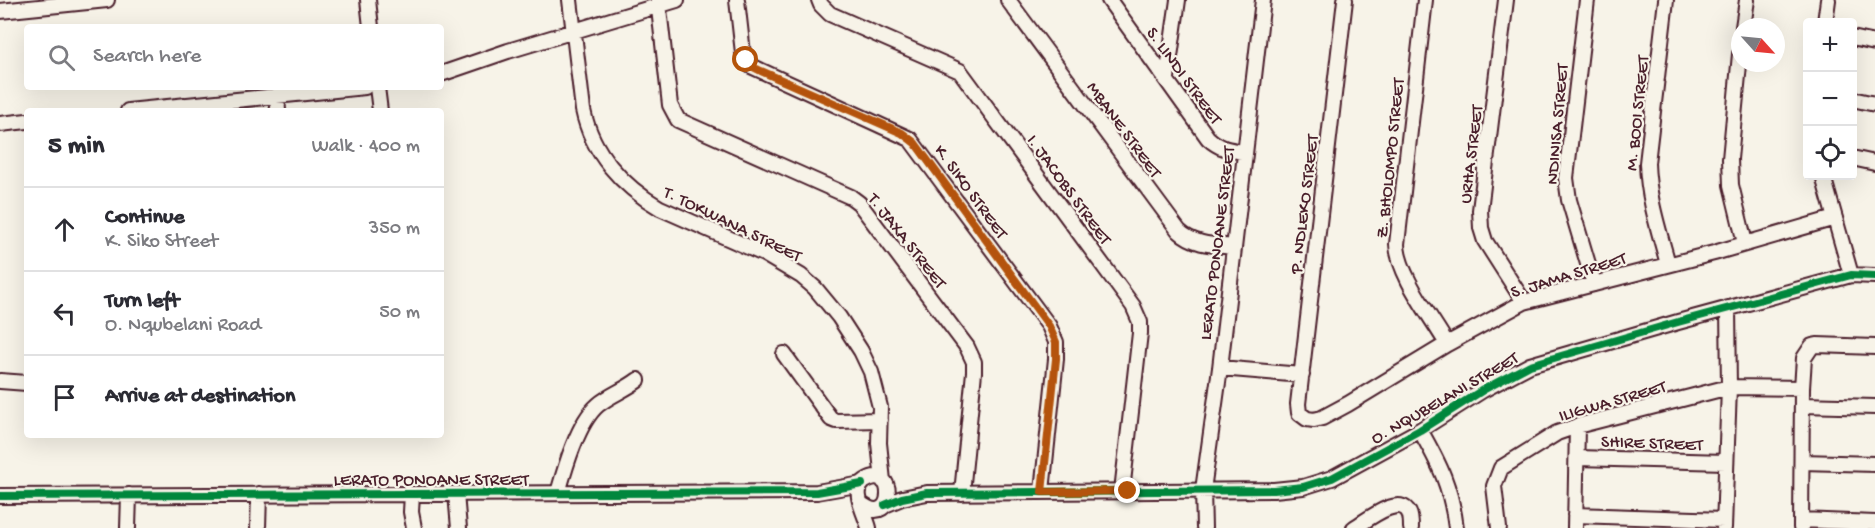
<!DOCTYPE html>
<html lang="en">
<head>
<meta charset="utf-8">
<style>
  :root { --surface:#fff; --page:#f2f2f3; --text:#2b2b33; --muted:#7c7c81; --line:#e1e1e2 }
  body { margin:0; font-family:"Gochi Hand",sans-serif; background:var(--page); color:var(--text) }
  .controls { position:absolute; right:18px; top:18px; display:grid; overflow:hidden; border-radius:6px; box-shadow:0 6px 24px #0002 }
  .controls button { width:54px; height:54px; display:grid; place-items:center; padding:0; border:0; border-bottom:2px solid var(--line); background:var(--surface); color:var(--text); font:30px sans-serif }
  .compass { position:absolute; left:1731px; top:18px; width:54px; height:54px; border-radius:50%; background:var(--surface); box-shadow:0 6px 24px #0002; rotate:117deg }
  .stop { position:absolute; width:18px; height:18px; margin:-14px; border:4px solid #b45309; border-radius:50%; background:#fff }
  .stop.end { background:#b45309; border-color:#fff; box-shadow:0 2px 6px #0008 }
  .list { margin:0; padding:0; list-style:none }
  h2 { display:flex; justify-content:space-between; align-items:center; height:78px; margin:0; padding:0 24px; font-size:26px }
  h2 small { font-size:20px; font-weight:400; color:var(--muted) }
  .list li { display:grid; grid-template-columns:39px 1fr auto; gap:18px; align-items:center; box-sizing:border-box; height:84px; padding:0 24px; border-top:2px solid var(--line) }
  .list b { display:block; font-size:22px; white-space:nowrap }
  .list p { margin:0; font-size:20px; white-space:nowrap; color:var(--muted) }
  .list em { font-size:20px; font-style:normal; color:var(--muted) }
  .icon { flex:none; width:33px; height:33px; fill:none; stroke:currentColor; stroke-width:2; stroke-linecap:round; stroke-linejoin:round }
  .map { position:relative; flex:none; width:1875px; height:528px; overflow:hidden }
  .search { position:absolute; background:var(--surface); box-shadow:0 6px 24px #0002; left:24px; top:24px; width:420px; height:66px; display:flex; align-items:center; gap:15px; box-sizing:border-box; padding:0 21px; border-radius:6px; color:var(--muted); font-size:22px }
  .panel { position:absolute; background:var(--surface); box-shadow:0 6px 24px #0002; left:24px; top:108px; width:420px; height:330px; border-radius:6px }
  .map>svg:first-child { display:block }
</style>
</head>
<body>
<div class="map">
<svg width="1875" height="528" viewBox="0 0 1875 528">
  <rect width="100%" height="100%" fill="#f7f3e8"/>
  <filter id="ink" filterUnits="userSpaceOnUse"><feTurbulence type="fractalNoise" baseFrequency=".0167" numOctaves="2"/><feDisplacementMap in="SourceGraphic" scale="12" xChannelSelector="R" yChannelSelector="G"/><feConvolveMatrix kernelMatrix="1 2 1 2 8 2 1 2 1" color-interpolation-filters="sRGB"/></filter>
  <g filter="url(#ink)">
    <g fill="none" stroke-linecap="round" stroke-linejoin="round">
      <g stroke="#4a1f2b" stroke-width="18">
        <path id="minor" d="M368,0L371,27
          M570,0L583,110C592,153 622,186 660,208L764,254L801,276L815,288L839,317L861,351L871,372L880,407L879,443L883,481
          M658,0L670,105L678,120L851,197L859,203L967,347L974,362V372L962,493
          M737,0L743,53L751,66L910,139L1049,326L1056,342V359L1042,491
          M819,0L821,5L830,14L960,71L1133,306L1140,322V333L1122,491
          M1008,0L1179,231C1194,245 1214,245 1234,247
          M1109,0L1208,138C1220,149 1229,150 1245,152
          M1345,0L1298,404L1299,413L1307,419L1314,420L1322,418L1348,404L1447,344L1524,302L1714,253L1835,218
          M1425,0L1397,244C1398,275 1431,316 1447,344
          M1506,0L1480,210L1481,228L1485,241L1524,302
          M1587,0L1566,178L1569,200L1594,284
          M1666,0L1647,163C1648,198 1659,231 1668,264
          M0,11L107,0
          M1825,22L1828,0
          M1743,27L1747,0
          M1852,38L1875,43
          M1740,54L1730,159L1731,185L1745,243
          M441,74L508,51L677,0
          M1167,78L1178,0
          M377,87L380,111
          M277,95L278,111
          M1852,99L1875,104
          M128,111L365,87
          M0,124L27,121
          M1852,158L1875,163
          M1823,176L1851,275
          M784,354L831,419L836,421L880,420
          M1220,368L1302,375
          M0,381L27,383
          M1803,405L1875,407
          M1420,430C1440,465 1451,487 1456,528
          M1577,458L1726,462
          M1802,462L1875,464
          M558,493C565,468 578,422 598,405C610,395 625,390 638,380
          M412,494L411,512L414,528
          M456,494L459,528
          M0,496L817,492L862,484
          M863,505C896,528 896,461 865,481C850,490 866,515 869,528
          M885,505L902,498L927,493L1274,490L1303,487L1332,478L1420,430L1483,390L1530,365L1678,322L1851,275L1875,276
          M1575,515L1724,520
          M1801,520L1875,523
          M128,528L129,495
          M258,528L259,494
          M1204,528L1203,490L1220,368L1263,0
          M1354,528C1366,521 1400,493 1409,513C1411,517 1411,524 1411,528
          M1499,528L1494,486L1501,468L1557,433L1577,426L1729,387L1802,388
          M1575,528L1577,426
          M1724,528L1729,387L1728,308
          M1801,528L1802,388L1804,358L1812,346L1817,345L1875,347"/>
      </g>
      <use href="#minor" stroke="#f7f3e8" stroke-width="14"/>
      <g stroke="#f7f3e8" stroke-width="11">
        <path id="cycleway" d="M0,496L817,492L862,484
          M885,505L902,498L927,493L1274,490L1303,487L1332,478L1420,430L1483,390L1530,365L1678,322L1851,275L1875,276"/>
      </g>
      <use href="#cycleway" stroke="#00873e" stroke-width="8"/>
    </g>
  </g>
  <g fill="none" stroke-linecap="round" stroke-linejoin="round" filter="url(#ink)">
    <path stroke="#b45309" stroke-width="8" d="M746,60L751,66L761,71L902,133L915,143L1049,326L1056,342V359L1042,492L1128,491"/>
  </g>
  <g text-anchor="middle" stroke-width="4.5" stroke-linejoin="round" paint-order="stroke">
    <g font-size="18" fill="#4a1f2b" stroke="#f7f3e8">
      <text transform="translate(1185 75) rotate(54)" y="6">S. LINDI STREET</text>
      <text transform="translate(1636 113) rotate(-84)" y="6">M. BOOI STREET</text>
      <text transform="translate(1556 124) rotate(-85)" y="6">NDINISA STREET</text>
      <text transform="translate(1125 129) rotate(54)" y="6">MBANE STREET</text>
      <text transform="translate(1470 154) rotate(-83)" y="6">URHA STREET</text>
      <text transform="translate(1389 158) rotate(-84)" y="6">Z. BHOLOMPO STREET</text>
      <text transform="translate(1070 189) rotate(54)" y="6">I. JACOBS STREET</text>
      <text transform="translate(972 191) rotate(54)" y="6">K. SIKO STREET</text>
      <text transform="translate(1303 204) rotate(-83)" y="6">P. NDLEKO STREET</text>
      <text transform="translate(733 223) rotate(26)" y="6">T. TOKWANA STREET</text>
      <text transform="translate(908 240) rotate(52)" y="6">T. JAXA STREET</text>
      <text transform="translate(1216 243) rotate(-83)" y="6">LERATO PONOANE STREET</text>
      <text transform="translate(1568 274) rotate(-17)" y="6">S. JAMA STREET</text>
      <text transform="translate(1444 397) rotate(-30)" y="6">O. NQUBELANI STREET</text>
      <text transform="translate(1612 400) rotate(-16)" y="6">ILIGWA STREET</text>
      <text transform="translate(1652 442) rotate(2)" y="6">SHIRE STREET</text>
      <text x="431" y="485">LERATO PONOANE STREET</text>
    </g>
  </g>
</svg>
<div class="controls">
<button>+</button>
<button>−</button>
<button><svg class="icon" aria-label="locate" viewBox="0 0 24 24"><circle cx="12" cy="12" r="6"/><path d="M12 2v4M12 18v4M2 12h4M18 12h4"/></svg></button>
</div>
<svg class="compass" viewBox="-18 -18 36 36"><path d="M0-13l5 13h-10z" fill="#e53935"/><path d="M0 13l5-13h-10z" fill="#7c7c81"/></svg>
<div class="stop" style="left:746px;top:60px"></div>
<div class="stop end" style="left:1128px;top:491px"></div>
<div class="search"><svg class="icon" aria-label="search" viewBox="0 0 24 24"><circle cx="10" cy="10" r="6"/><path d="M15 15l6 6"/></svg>Search here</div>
<section class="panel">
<h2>5 min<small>Walk · 400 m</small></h2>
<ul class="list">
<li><svg class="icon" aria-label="ahead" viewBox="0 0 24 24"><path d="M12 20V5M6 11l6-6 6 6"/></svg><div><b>Continue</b><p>K. Siko Street</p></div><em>350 m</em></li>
<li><svg class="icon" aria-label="left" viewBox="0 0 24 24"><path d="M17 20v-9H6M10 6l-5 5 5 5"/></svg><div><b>Turn left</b><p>O. Nqubelani Road</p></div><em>50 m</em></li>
<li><svg class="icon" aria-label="arrive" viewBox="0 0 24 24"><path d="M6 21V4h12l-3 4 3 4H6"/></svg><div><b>Arrive at destination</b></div></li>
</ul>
</section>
</div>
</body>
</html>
